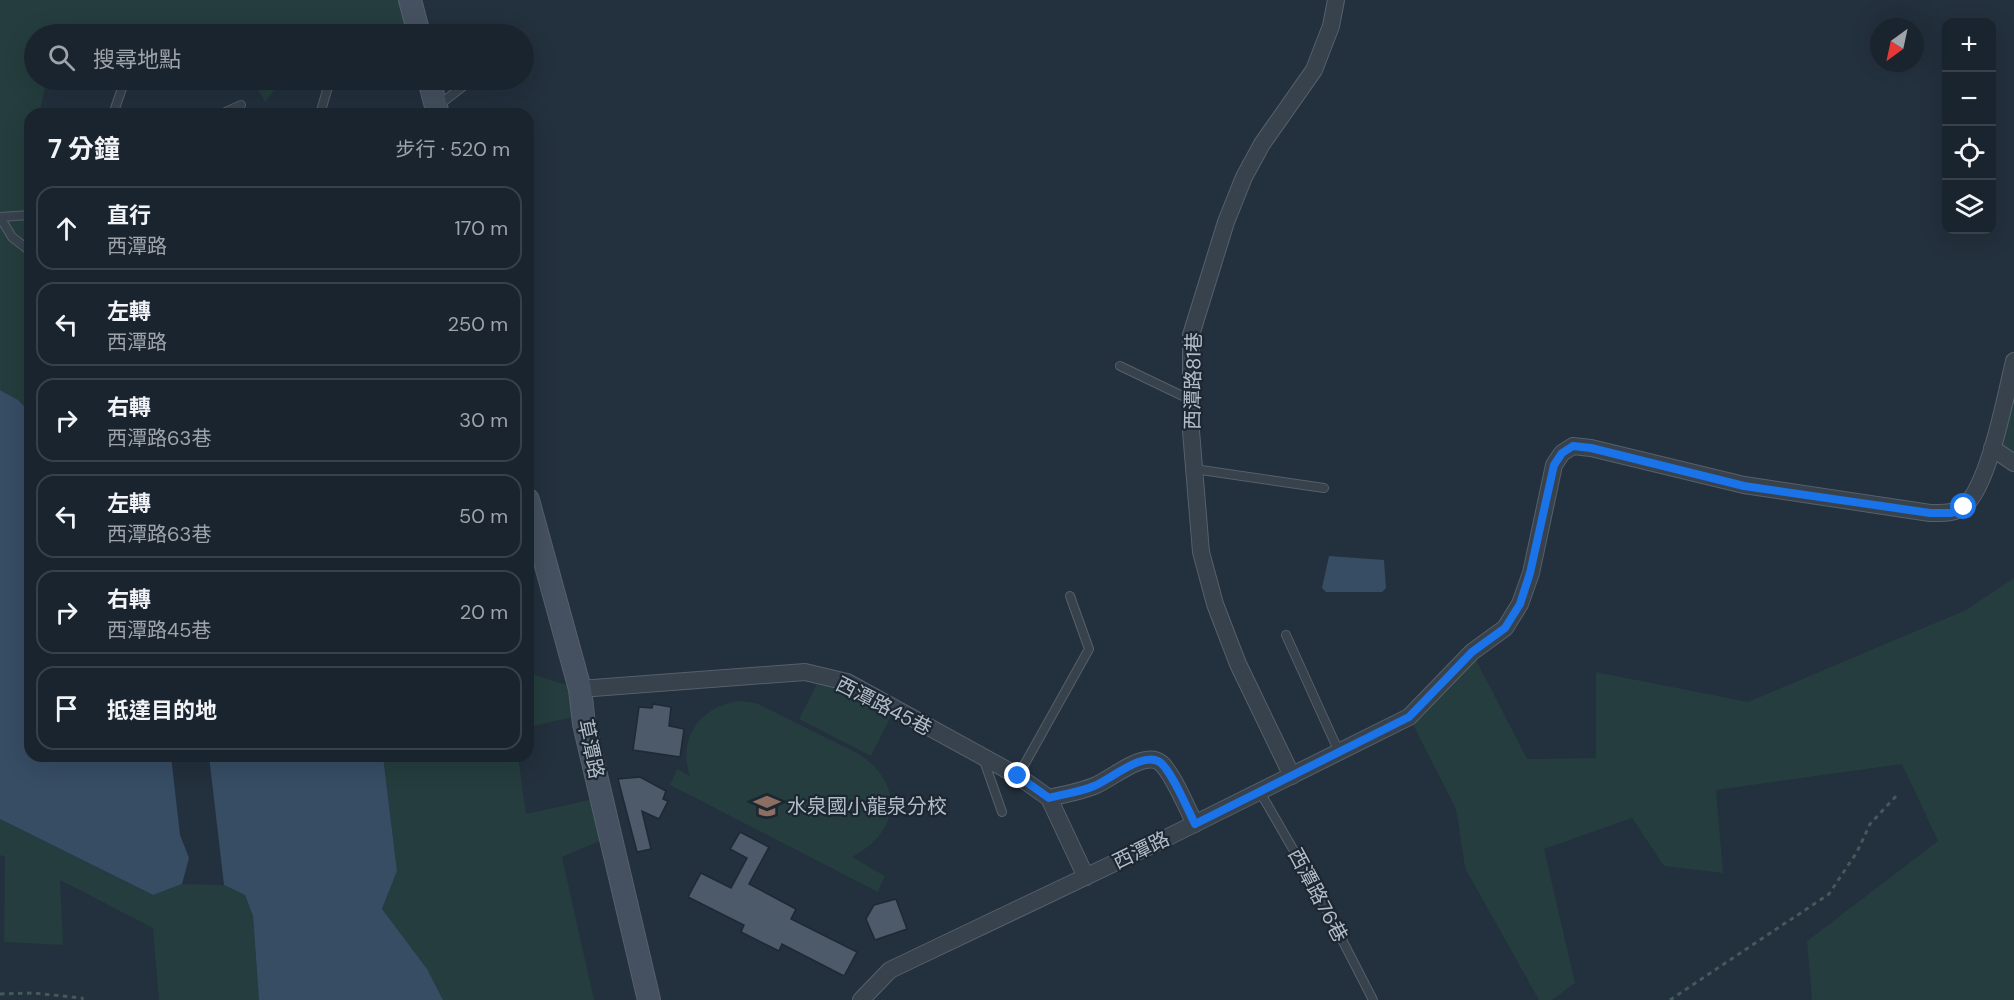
<!DOCTYPE html>
<html lang="zh-TW">
<head>
<meta charset="utf-8">
<style>
  :root { --surface:#1a242e; --page:#232c36; --text:#f1f3f6; --muted:#9fa4aa; --line:#38414a }
  body { margin:0; font-family:"DM Sans","Noto Sans TC",sans-serif; background:var(--page); color:var(--text) }
  .controls { position:absolute; right:18px; top:18px; display:grid; overflow:hidden; border-radius:12px; box-shadow:0 6px 24px #0002 }
  .controls button { width:54px; height:54px; display:grid; place-items:center; padding:0; border:0; border-bottom:2px solid var(--line); background:var(--surface); color:var(--text); font:30px sans-serif }
  .compass { position:absolute; left:1870px; top:18px; width:54px; height:54px; border-radius:50%; background:var(--surface); box-shadow:0 6px 24px #0002; rotate:213deg }
  .stop { position:absolute; width:18px; height:18px; margin:-14px; border:4px solid #1a73e8; border-radius:50%; background:#fff }
  .stop.end { background:#1a73e8; border-color:#fff; box-shadow:0 2px 6px #0008 }
  .list { margin:0; padding:0; list-style:none }
  h2 { display:flex; justify-content:space-between; align-items:center; height:78px; margin:0; padding:0 24px; font-size:26px }
  h2 small { font-size:20px; font-weight:400; color:var(--muted) }
  .list li { display:grid; grid-template-columns:39px 1fr auto; gap:18px; align-items:center; box-sizing:border-box; height:84px; margin:0 12px 12px; padding:0 12px; border:2px solid var(--line); border-radius:18px }
  .list b { display:block; font-size:22px; white-space:nowrap }
  .list p { margin:0; font-size:20px; white-space:nowrap; color:var(--muted) }
  .list em { font-size:20px; font-style:normal; color:var(--muted) }
  .icon { flex:none; width:33px; height:33px; fill:none; stroke:currentColor; stroke-width:2; stroke-linecap:round; stroke-linejoin:round }
  .map { position:relative; flex:none; width:2014px; height:1000px; overflow:hidden }
  .search { position:absolute; background:var(--surface); box-shadow:0 6px 24px #0002; left:24px; top:24px; width:510px; height:66px; display:flex; align-items:center; gap:15px; box-sizing:border-box; padding:0 21px; border-radius:33px; color:var(--muted); font-size:22px }
  .panel { position:absolute; background:var(--surface); box-shadow:0 6px 24px #0002; left:24px; top:108px; width:510px; height:654px; border-radius:18px }
  .map>svg:first-child { display:block }
</style>
</head>
<body>
<div class="map">
<svg width="2014" height="1000" viewBox="0 0 2014 1000">
  <rect width="100%" height="100%" fill="#23303d"/>
  <path fill="#253d3e" d="M0,0H410L418,32L317,34H34V80H47L39,114H30V411L18,400L0,390Z
    M253,80H282L265,102Z
    M2014,361V463L1992,448Z
    M2014,578V1000H1812L1807,941L1938,841L1902,764L1716,790L1723,873L1664,866L1632,818L1544,849L1575,983L1552,1000H1539L1465,868L1456,809L1409,717L1472,652L1527,759L1596,758V672L1748,702L1966,610Z
    M528,673L580,689L582,715L528,727Z
    M820,678L891,716L871,756L799,719Z
    M738,701L756,703L859,754C905,784 900,833 852,857L885,876L878,892L670,785L677,769L690,776C677,738 700,707 738,701Z
    M383,756H518L526,814L602,797L611,836L562,857L594,1000H441L382,909L397,871Z
    M0,819L152,895L182,884L224,885L245,895L253,916L259,1000H159L153,928L60,880L63,945L4,942L5,857L0,855Z"/>
  <path fill="#374d64" d="M0,390L18,400L30,412V756H171L180,835L189,858L182,884L153,895L0,819Z
    M1329,556L1384,560L1386,588L1382,592H1326L1322,588Z
    M209,756H383L397,871L382,909L427,969L443,1000H259L253,916L245,895L224,885Z"/>
  <path fill="#4c5a69" stroke="#1e2934" stroke-width="1.5" d="M653,704L671,707L669,726L684,729L680,757L633,750L639,707L652,708Z
    M640,777L666,791L663,799L668,801L659,819L642,811L651,849L637,852L618,779Z
    M740,832L769,847L749,884L796,909L791,919L857,952L844,976L782,944L779,951L741,932L744,925L688,897L701,873L731,888L747,858L730,849Z
    M896,899L907,929L875,940L866,919L874,905Z"/>
  <g fill="none" stroke-linecap="round" stroke-linejoin="round">
    <g stroke="#55606b" stroke-width="10">
      <path id="lane" d="M343,34L345,29L418,32
        M439,105L471,80
        M113,114L125,80
        M221,114L241,105
        M320,114L330,80
        M0,217L12,237L30,251
        M0,217L30,215
        M1120,366L1191,400
        M1194,469L1324,488
        M1286,635L1339,752
        M983,758L1002,812
        M1018,776L1089,649L1070,596
        M1260,792L1316,889L1373,1000"/>
    </g>
    <g stroke="#55606b" stroke-width="18">
      <path id="street" d="M1992,448L2014,463
        M580,689L805,672L847,682L1018,776L1049,798L1086,877
        M1292,776L1238,664L1215,604L1201,552L1191,431V335L1226,222L1244,177L1262,144L1314,70L1331,26L1336,0
        M1049,798C1064,794 1080,792 1094,786C1110,780 1145,749 1161,763C1173,774 1187,808 1195,824
        M861,1000L890,970L1150,846L1409,717L1472,652L1505,628L1520,604L1531,573L1554,465L1562,453L1573,446L1591,448L1744,485L1930,513C1943,513 1955,514 1965,505C1989,485 2006,394 2014,361"/>
    </g>
    <g stroke="#55606b" stroke-width="24">
      <path id="secondary" d="M410,0L419,34
        M429,80L438,114
        M528,500L580,689L584,724L649,1000"/>
    </g>
    <path stroke="#435a5b" stroke-width="3" stroke-dasharray="4.5 4.5" stroke-linecap="butt" d="M0,994L33,993L82,998L83,1000
      M1670,1000L1829,894L1857,852L1870,824L1898,794"/>
    <use href="#lane" stroke="#37424d" stroke-width="8"/>
    <use href="#street" stroke="#37424d" stroke-width="16"/>
    <use href="#secondary" stroke="#455160" stroke-width="22"/>
  </g>
  <g fill="none" stroke-linecap="round" stroke-linejoin="round">
    <path stroke="#1a73e8" stroke-width="8" d="M1018,776L1049,798C1064,794 1080,792 1094,786C1110,780 1145,749 1161,763C1173,774 1187,808 1195,824L1409,717L1472,652L1505,628L1520,604L1530,573L1554,465L1562,453L1573,446L1591,448L1744,486L1930,513H1951L1964,507"/>
  </g>
  <defs>
    <g id="school-bare" transform="scale(2.07)"><path d="M0-5L7-2L0 1L-7-2ZM-4 1L0 2.5L4 1V4Q0 6-4 4Z" fill="#8d6e63" stroke="#1c2732" stroke-width="2.5" paint-order="stroke"/></g>
  </defs>
  <g fill-rule="evenodd">
    <use href="#school-bare" x="767" y="806"/>
  </g>
  <g text-anchor="middle" stroke-width="4.5" stroke-linejoin="round" paint-order="stroke">
    <g font-size="20" fill="#b3bdc9" stroke="#1c2732">
      <text transform="translate(1193 381) rotate(-89)" y="7">西潭路81巷</text>
      <text transform="translate(884 706) rotate(27)" y="7">西潭路45巷</text>
      <text transform="translate(591 749) rotate(78)" y="7">草潭路</text>
      <text transform="translate(1141 850) rotate(-26)" y="7">西潭路</text>
      <text transform="translate(1318 895) rotate(62)" y="7">西潭路76巷</text>
    </g>
    <g font-size="20" fill="#b3bdc9" stroke="#1c2732" text-anchor="start">
      <text x="787" y="813">水泉國小龍泉分校</text>
    </g>
  </g>
</svg>
<div class="controls">
<button>+</button>
<button>−</button>
<button><svg class="icon" aria-label="locate" viewBox="0 0 24 24"><circle cx="12" cy="12" r="6"/><path d="M12 2v4M12 18v4M2 12h4M18 12h4"/></svg></button>
<button><svg class="icon" aria-label="layers" viewBox="0 0 24 24"><path d="M12 4l9 5-9 5-9-5zM3 14l9 5 9-5"/></svg></button>
</div>
<svg class="compass" viewBox="-18 -18 36 36"><path d="M0-13l5 13h-10z" fill="#e53935"/><path d="M0 13l5-13h-10z" fill="#9fa4aa"/></svg>
<div class="stop" style="left:1964px;top:507px"></div>
<div class="stop end" style="left:1018px;top:776px"></div>
<div class="search"><svg class="icon" aria-label="search" viewBox="0 0 24 24"><circle cx="10" cy="10" r="6"/><path d="M15 15l6 6"/></svg>搜尋地點</div>
<section class="panel">
<h2>7 分鐘<small>步行 · 520 m</small></h2>
<ul class="list">
<li><svg class="icon" aria-label="ahead" viewBox="0 0 24 24"><path d="M12 20V5M6 11l6-6 6 6"/></svg><div><b>直行</b><p>西潭路</p></div><em>170 m</em></li>
<li><svg class="icon" aria-label="left" viewBox="0 0 24 24"><path d="M17 20v-9H6M10 6l-5 5 5 5"/></svg><div><b>左轉</b><p>西潭路</p></div><em>250 m</em></li>
<li><svg class="icon" aria-label="right" viewBox="0 0 24 24"><path d="M7 20v-9h11M14 6l5 5-5 5"/></svg><div><b>右轉</b><p>西潭路63巷</p></div><em>30 m</em></li>
<li><svg class="icon" aria-label="left" viewBox="0 0 24 24"><path d="M17 20v-9H6M10 6l-5 5 5 5"/></svg><div><b>左轉</b><p>西潭路63巷</p></div><em>50 m</em></li>
<li><svg class="icon" aria-label="right" viewBox="0 0 24 24"><path d="M7 20v-9h11M14 6l5 5-5 5"/></svg><div><b>右轉</b><p>西潭路45巷</p></div><em>20 m</em></li>
<li><svg class="icon" aria-label="arrive" viewBox="0 0 24 24"><path d="M6 21V4h12l-3 4 3 4H6"/></svg><div><b>抵達目的地</b></div></li>
</ul>
</section>
</div>
</body>
</html>
